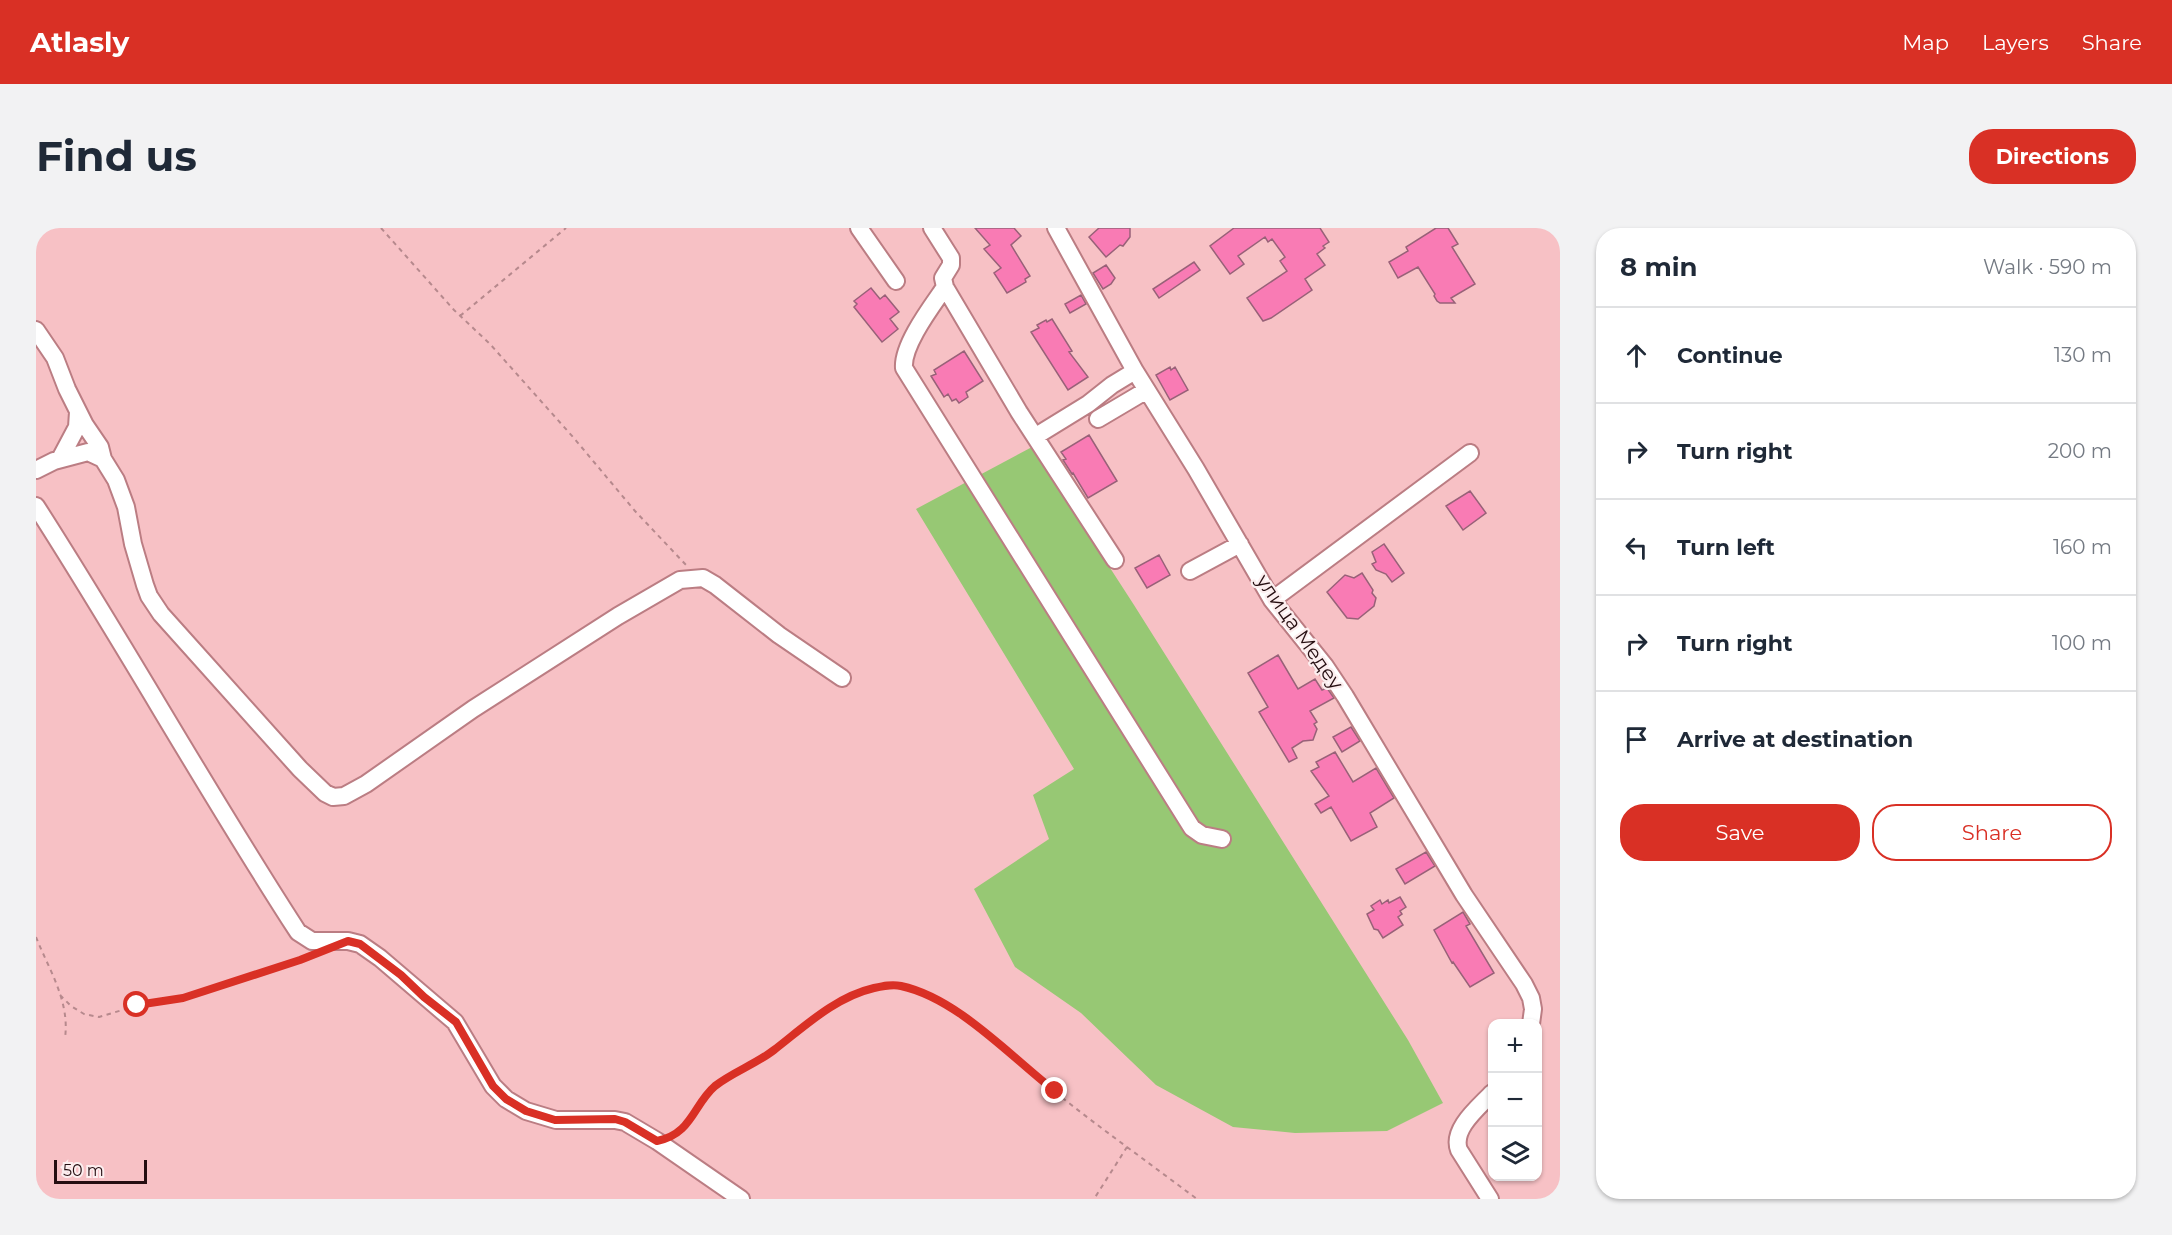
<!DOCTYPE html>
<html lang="en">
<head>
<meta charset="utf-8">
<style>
  :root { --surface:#fff; --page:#f2f2f3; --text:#1f2937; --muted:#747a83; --line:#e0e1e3; --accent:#d93025 }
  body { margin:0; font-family:Montserrat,sans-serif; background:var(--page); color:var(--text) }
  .controls { position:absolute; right:18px; bottom:18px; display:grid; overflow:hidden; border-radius:12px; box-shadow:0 2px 4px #0004 }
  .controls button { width:54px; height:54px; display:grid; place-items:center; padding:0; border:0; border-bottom:2px solid var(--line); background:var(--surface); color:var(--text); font:30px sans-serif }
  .scale { position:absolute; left:18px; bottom:15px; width:93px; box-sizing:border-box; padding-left:6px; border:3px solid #250e11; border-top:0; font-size:16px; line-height:21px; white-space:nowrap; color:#250e11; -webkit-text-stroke:4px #fceeef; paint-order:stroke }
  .stop { position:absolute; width:18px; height:18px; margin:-14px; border:4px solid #d93025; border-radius:50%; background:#fff }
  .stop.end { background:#d93025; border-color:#fff; box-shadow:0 2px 6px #0008 }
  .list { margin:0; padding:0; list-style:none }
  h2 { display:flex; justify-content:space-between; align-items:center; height:78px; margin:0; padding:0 24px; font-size:26px }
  h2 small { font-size:20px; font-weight:400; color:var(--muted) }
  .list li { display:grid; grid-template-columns:39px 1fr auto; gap:18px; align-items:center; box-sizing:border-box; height:96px; padding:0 24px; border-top:2px solid var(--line) }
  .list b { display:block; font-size:22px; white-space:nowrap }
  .list em { font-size:20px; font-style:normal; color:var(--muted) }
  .actions { display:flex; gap:12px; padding:18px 24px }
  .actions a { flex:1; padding:14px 0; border:2px solid var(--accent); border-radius:24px; text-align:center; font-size:21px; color:var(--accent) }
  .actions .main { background:var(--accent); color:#fff }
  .icon { flex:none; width:33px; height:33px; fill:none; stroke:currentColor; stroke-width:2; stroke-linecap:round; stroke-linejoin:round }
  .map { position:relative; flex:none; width:1524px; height:971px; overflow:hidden; border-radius:24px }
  header { display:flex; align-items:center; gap:36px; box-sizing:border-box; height:84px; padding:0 30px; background:var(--accent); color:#fff }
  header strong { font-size:28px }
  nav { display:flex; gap:33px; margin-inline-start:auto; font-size:21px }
  .intro { display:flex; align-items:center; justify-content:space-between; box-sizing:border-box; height:144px; padding:0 36px }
  h1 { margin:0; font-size:42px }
  .button { padding:15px 27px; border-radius:24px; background:var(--accent); color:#fff; font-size:21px; font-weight:700 }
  main { display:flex; gap:36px; padding:0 36px }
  aside { flex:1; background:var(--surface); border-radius:24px; box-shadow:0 2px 4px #0004 }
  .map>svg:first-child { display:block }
</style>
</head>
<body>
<header>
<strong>Atlasly</strong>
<nav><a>Map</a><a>Layers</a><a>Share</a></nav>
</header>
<div class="intro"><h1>Find us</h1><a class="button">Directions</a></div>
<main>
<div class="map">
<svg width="1524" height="971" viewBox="0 0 1524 971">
  <rect width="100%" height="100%" fill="#f7c1c5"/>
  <path fill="#97c874" d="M996,219L1098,377L1372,812L1407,875L1351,903L1259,905L1197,899L1120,857L1045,785L979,739L938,661L1013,611L997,567L1038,541L880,281Z"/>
  <path fill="#f97bb4" stroke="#986178" stroke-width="1.5" d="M939,0H978L985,8L975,17L994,48L989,51L990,54L971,65L958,45L965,40L948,21L954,17Z
    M1063,0H1094V9L1087,18L1084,17L1070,29L1053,9Z
    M1198,0H1284L1293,14L1287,18L1289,20L1281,26L1289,37L1269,51L1276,62L1235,90L1227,93L1211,70L1251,43L1244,33L1249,29L1236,11L1232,14L1229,9L1202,28L1208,36L1194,46L1174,18Z
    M1400,0H1412L1422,16L1416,19L1439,56L1415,70L1419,75H1404L1401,73L1398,68L1399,66L1382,39L1362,50L1353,34L1372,23L1370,19Z
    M1158,34L1164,42L1123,70L1117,61Z
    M1070,37L1079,50L1075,56L1067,61L1057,45Z
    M835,60L844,71L849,67L863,84L854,91L862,101L846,114L818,79L821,76L818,73Z
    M1045,67L1050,76L1034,85L1029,76Z
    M1016,91L1036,123L1033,124L1052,149L1032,162L995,104L1003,100L1001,97L1010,92L1011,94Z
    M928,123L947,153L930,164L932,169L923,175L920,171L916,173L912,166L908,169L895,148L900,146L898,142Z
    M1134,139L1135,142L1139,139L1152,162L1134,172L1120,147Z
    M1053,207L1081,253L1052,270L1037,245L1036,246L1027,232L1030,231L1025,224Z
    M1434,263L1450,285L1427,302L1410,278Z
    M1348,316L1368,345L1356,354L1350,346L1340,342L1336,336L1340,334L1336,324Z
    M1123,327L1134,347L1111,360L1099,340Z
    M1326,345L1337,362L1336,365L1340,370L1338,378L1322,391L1311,390L1291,364L1309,347L1318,350Z
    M1242,427L1262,461L1279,451L1286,462L1291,460L1298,470L1274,483L1281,494L1278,496L1281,501L1277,512L1267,513L1256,520L1261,530L1253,534L1223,484L1232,479L1212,445Z
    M1315,499L1324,513L1306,524L1297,509Z
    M1299,524L1317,554L1340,540L1358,570L1334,585L1341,599L1315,613L1295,579L1285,585L1279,576L1293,568L1275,543L1283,539L1280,534Z
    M1390,624L1399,638L1369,656L1360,641Z
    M1364,669L1370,679L1364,683L1366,686L1362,689L1367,697L1347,710L1342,702L1338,701L1331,686L1338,682L1335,678L1344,672L1346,676L1352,672L1353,675Z
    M1427,684L1434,696L1430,698L1458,745L1434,759L1417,734L1416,735L1398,702Z"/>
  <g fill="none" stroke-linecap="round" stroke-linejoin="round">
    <g stroke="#bb7d83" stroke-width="20">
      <path id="minor" d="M823,0L860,53
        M896,0L915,30V37L907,50L909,59L983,184L1079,332
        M1020,0L1099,143L1160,241L1236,372L1289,438L1309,468L1428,667L1488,756L1495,770L1497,781L1495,796
        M909,59C896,78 866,117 868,140L1156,600L1166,607L1186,611
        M0,102L19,130L31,161L49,197L64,219L67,231
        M1062,191L1111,162
        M1000,208L1052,176L1076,157L1099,143
        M24,231L41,199L42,184
        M0,242L18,233L52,224L67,231L80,252L90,279L97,316L109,357L113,368L125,386L264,541L289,565L297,569L308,568L330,556L437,481L582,388L644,352L667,350L679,357L743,407L806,450
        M0,278C90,418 171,564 262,704L276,713H312L324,716L344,730L419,794L457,858L470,871L490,883L520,892H579L589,894L621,913L705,971
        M1154,343L1204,316
        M1236,372L1434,225
        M1454,971L1423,922C1415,901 1443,879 1456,865"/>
    </g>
    <path stroke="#b6898d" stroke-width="2" stroke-dasharray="4.5 4.5" stroke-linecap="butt" d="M345,0L418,82L454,116L537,209L599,283L651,338
      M424,88L530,0
      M0,709C13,742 34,773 29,810
      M24,767L35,778L48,786L63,789L113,774L147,770L275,728
      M637,906C661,892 666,867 690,851C705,841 722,834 737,823C769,800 796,771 836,760C891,744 952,809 991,841C1023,868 1057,894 1091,919L1058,971
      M1091,919L1161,971"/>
    <use href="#minor" stroke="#fff" stroke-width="16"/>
  </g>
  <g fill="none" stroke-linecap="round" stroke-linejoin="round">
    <path stroke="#d93025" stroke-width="8" d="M101,777L147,770L264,732L312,713L324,716L365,747L388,769L420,794L457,858L470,871L490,883L519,892L579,891L589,894L621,913C656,906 657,877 679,858C697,844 720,836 738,822C768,799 799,769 838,760C847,758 856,756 865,758C921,770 974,828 1019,863"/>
  </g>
  <g text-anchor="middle" stroke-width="4.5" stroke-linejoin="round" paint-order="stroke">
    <g font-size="20" fill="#250e11" stroke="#fceeef">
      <text transform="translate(1264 404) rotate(55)" y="7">улица Медеу</text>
    </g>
  </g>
</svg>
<div class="controls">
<button>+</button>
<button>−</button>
<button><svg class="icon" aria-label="layers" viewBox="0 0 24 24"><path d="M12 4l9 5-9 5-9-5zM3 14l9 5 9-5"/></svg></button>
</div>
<div class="scale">50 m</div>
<div class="stop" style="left:101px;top:777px"></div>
<div class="stop end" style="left:1019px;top:863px"></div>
</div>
<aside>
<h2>8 min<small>Walk · 590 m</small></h2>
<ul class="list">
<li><svg class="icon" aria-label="ahead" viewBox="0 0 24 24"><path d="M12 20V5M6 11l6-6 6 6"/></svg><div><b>Continue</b></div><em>130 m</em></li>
<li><svg class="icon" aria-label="right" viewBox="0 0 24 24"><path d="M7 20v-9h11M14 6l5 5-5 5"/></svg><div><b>Turn right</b></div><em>200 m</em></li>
<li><svg class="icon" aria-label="left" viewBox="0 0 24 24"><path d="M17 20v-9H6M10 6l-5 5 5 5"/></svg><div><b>Turn left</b></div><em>160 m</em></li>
<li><svg class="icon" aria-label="right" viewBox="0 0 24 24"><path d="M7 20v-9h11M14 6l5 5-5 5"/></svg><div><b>Turn right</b></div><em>100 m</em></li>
<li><svg class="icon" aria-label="arrive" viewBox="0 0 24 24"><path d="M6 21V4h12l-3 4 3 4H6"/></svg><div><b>Arrive at destination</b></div></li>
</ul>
<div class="actions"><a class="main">Save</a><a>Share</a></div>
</aside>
</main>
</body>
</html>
